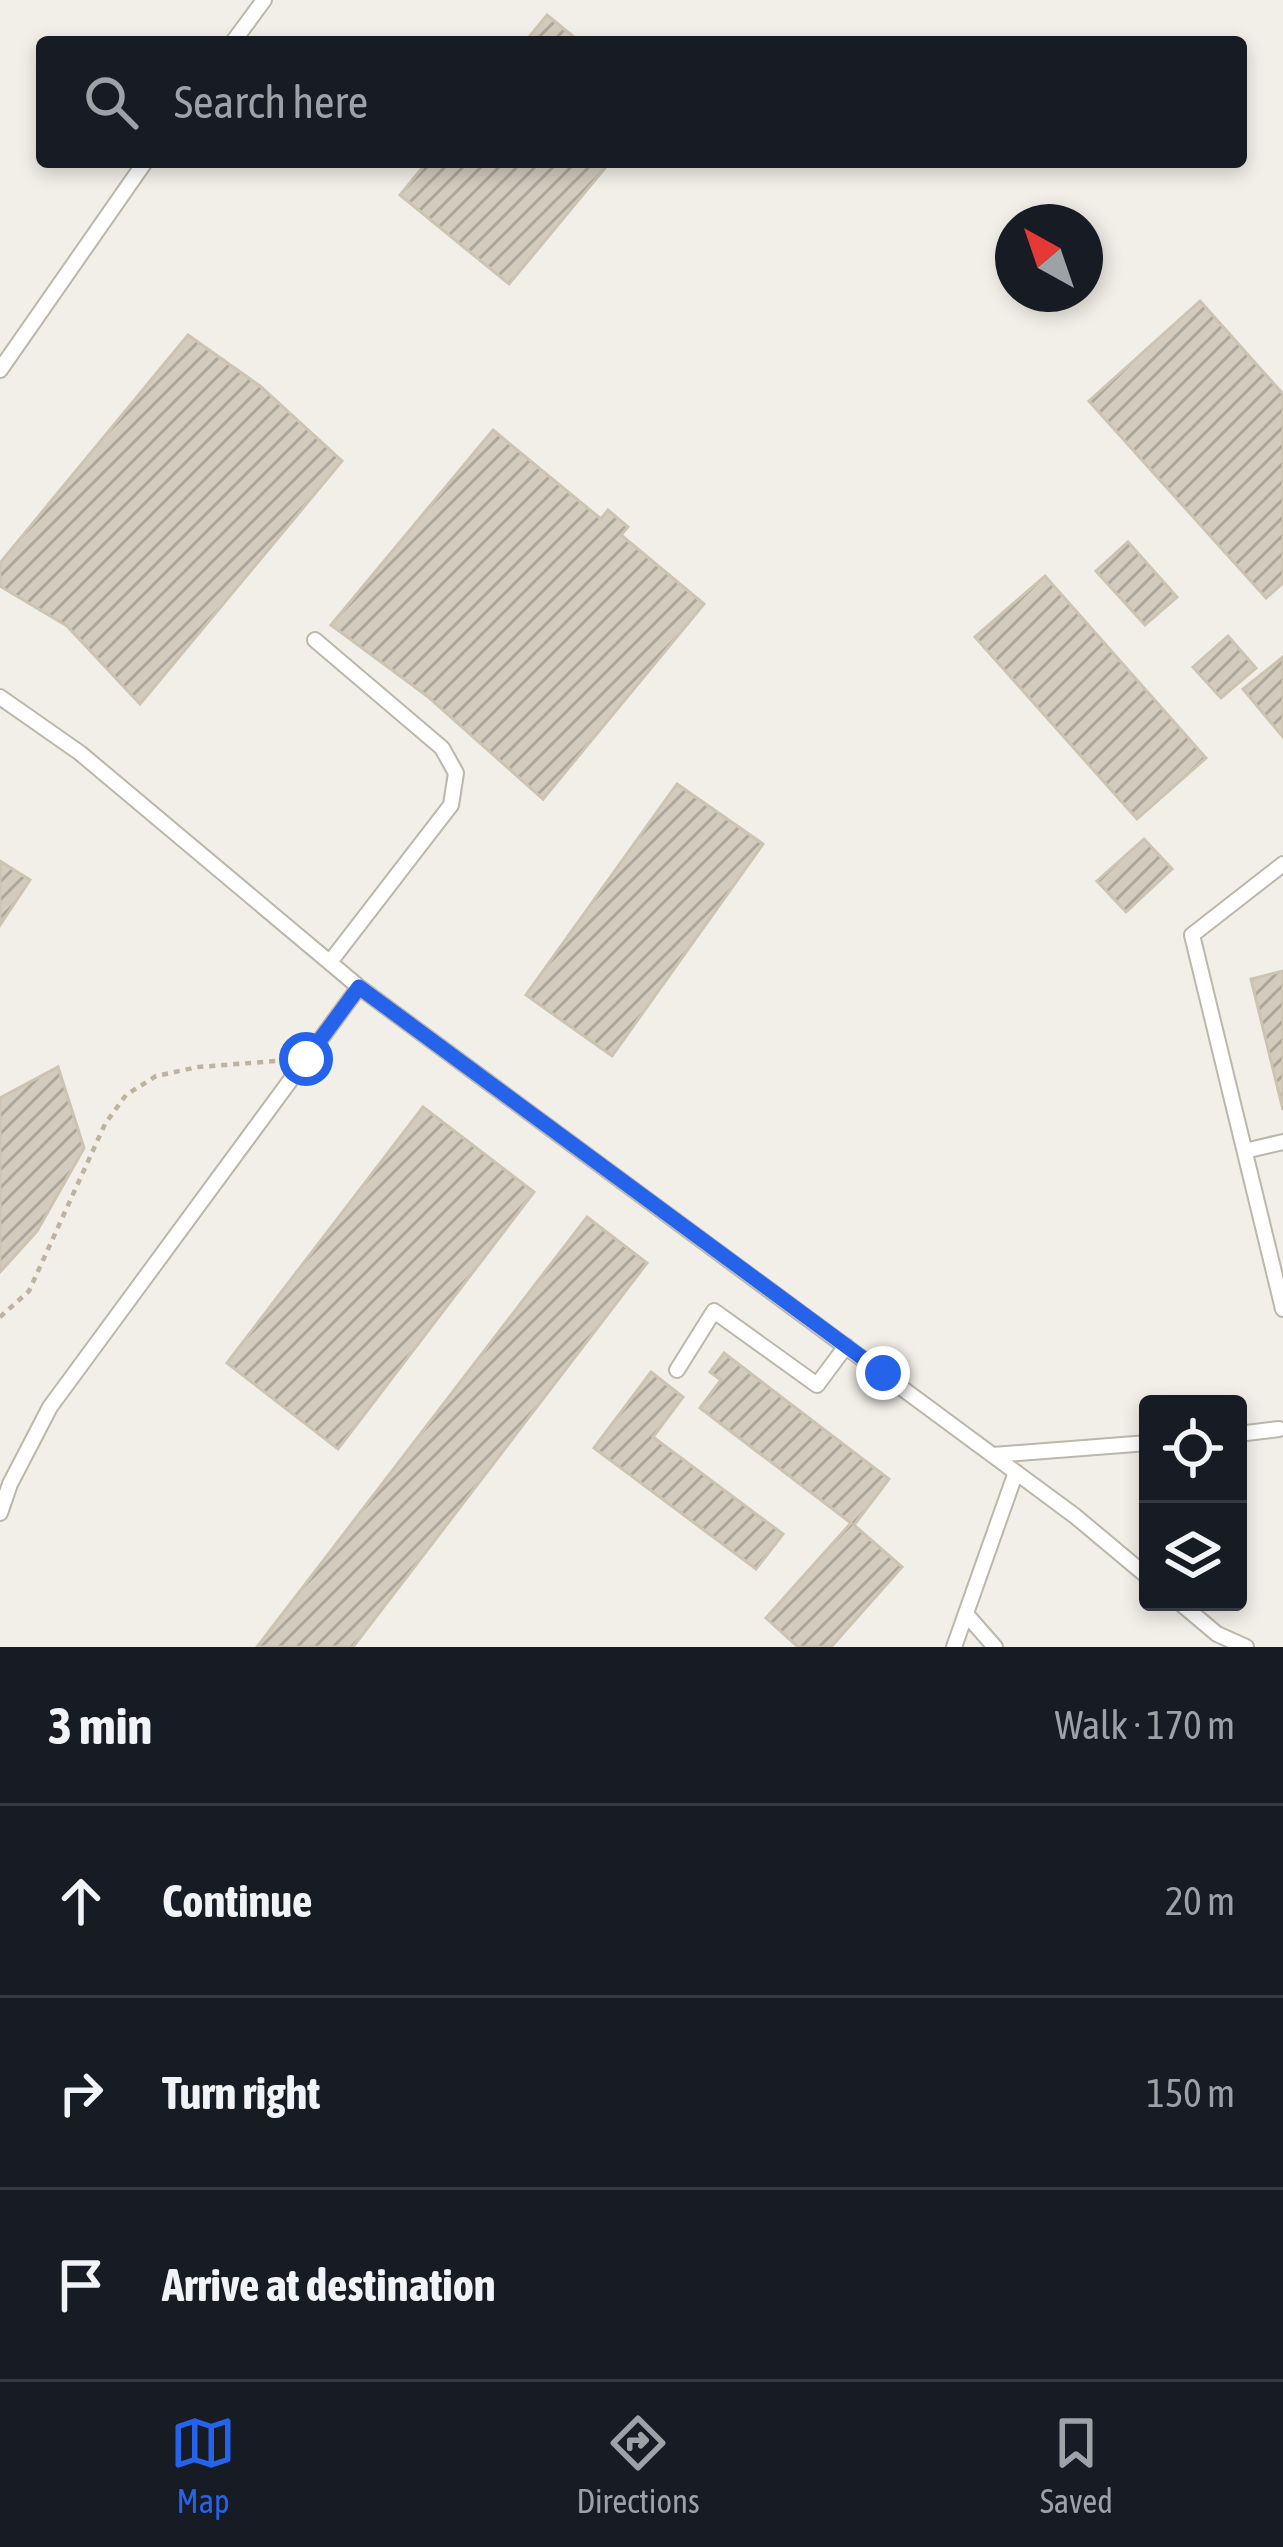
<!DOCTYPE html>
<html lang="en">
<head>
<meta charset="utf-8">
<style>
  :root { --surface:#171b24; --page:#242831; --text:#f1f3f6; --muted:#9ea1a6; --line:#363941; --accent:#2563eb }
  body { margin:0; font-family:"Asap Condensed",sans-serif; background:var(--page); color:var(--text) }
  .controls { position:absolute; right:36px; bottom:36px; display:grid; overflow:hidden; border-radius:12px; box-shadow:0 6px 18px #0003 }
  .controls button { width:108px; height:108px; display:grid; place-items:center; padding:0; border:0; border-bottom:3px solid var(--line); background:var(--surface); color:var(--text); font:60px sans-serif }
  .compass { position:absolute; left:995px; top:204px; width:108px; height:108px; border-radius:50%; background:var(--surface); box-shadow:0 6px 18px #0003; rotate:320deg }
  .stop { position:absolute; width:36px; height:36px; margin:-27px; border:9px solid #2563eb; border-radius:50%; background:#fff }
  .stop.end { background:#2563eb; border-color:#fff; box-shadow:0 3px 12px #0008 }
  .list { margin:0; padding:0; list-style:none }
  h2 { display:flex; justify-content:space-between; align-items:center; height:156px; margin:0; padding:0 48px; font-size:51px }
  h2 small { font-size:39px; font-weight:400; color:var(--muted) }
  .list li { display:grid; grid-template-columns:78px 1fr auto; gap:36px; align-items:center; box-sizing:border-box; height:192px; padding:0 48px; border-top:3px solid var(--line) }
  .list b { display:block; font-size:45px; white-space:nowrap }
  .list em { font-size:39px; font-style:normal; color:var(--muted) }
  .icon { flex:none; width:66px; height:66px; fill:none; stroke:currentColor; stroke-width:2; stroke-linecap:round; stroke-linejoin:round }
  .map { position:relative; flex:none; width:1283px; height:1647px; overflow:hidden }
  .search { position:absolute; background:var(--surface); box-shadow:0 6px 18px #0003; left:36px; right:36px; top:36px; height:132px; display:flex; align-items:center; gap:30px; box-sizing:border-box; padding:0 42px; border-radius:12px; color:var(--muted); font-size:45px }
  .sheet { height:732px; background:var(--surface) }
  nav { display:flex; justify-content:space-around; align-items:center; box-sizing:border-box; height:168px; border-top:3px solid var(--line); background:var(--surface); font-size:33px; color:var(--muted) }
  nav a { display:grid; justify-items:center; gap:6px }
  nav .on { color:var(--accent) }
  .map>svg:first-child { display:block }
</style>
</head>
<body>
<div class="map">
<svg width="1283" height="1647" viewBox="0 0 1283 1647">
  <defs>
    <pattern id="building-hatch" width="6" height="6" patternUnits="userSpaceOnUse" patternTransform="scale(3)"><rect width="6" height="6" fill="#d2cbbe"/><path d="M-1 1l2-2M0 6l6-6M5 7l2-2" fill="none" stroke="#aca69b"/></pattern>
  </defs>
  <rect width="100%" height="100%" fill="#f2efe8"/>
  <path fill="url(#building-hatch)" stroke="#ccc3b2" stroke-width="3" d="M547,15L580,42H525Z
    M427,162H610L509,284L400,195Z
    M1200,301L1283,394V583L1266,598L1089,401Z
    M188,335L260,386L342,461L140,704L67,626L0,586V563Z
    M493,430L601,519L608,510L628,527L621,535L704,604L543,799L427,696L331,625Z
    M1128,542L1177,597L1145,625L1096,571Z
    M1045,576L1206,758L1137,819L975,637Z
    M1228,636L1256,668L1221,698L1193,667Z
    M1283,657V737L1243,689Z
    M677,784L763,844L612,1056L526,995Z
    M1144,839L1172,869L1126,912L1097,881Z
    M0,861L30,880L0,925Z
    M1283,971V1110L1251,979Z
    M58,1067L84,1148L37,1231L0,1272V1098Z
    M423,1107L534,1192L338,1449L227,1363Z
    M587,1217L647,1263L353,1647H257Z
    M724,1353L889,1479L854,1525L902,1567L831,1647H798L766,1618L851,1523L700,1408L721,1380L710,1372Z
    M651,1372L683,1397L653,1437L783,1534L756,1569L594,1448Z"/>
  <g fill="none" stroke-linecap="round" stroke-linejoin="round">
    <g stroke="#bcb7ab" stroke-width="18">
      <path id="service" d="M233,42L264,0
        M0,370L145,162
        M315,640L442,748L456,773L451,805L330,962
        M0,697L80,753L359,987L1075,1516L1148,1577
        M1283,864L1192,935L1283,1309
        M1245,1151L1283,1142
        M677,1370L714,1311L817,1385L846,1346
        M1238,1434L1279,1429
        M993,1455L1148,1443
        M0,1513L10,1484L50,1407L359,987
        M1179,1602L1217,1634L1246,1647
        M966,1614L995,1647
        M954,1647L1016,1472"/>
    </g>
    <path stroke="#bdb39e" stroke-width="4.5" stroke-dasharray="6 6" stroke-linecap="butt" d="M0,1317L29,1291L105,1124L126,1095L156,1076L198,1067L276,1061"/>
    <use href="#service" stroke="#fff" stroke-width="14"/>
  </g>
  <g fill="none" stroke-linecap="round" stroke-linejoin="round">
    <path stroke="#2563eb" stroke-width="15" d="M306,1059L359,987L883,1373"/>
  </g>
</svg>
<div class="controls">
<button><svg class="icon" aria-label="locate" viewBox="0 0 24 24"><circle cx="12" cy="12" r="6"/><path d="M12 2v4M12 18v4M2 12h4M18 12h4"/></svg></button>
<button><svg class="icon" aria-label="layers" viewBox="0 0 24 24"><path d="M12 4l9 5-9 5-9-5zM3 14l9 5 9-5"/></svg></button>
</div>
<svg class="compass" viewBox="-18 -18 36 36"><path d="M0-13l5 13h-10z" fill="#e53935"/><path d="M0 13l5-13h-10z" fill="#9ea1a6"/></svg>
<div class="stop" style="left:306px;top:1059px"></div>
<div class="stop end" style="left:883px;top:1373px"></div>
<div class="search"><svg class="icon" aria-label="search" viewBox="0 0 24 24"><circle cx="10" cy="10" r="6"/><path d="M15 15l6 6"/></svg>Search here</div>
</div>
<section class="sheet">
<h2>3 min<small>Walk · 170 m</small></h2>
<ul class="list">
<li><svg class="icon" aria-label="ahead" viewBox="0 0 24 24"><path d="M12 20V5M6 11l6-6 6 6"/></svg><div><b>Continue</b></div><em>20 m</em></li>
<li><svg class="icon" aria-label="right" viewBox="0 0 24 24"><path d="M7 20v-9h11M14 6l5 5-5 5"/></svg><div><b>Turn right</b></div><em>150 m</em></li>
<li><svg class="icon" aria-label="arrive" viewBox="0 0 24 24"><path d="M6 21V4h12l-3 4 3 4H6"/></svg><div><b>Arrive at destination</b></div></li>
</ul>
</section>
<nav>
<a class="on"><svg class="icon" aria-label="map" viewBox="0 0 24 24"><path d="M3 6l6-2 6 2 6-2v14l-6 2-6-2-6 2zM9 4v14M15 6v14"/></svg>Map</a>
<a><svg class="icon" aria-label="directions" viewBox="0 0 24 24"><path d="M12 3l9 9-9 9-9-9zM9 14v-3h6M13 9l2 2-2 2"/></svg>Directions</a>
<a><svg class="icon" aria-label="saved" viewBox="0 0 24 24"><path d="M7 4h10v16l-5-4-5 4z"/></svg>Saved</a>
</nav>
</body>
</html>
